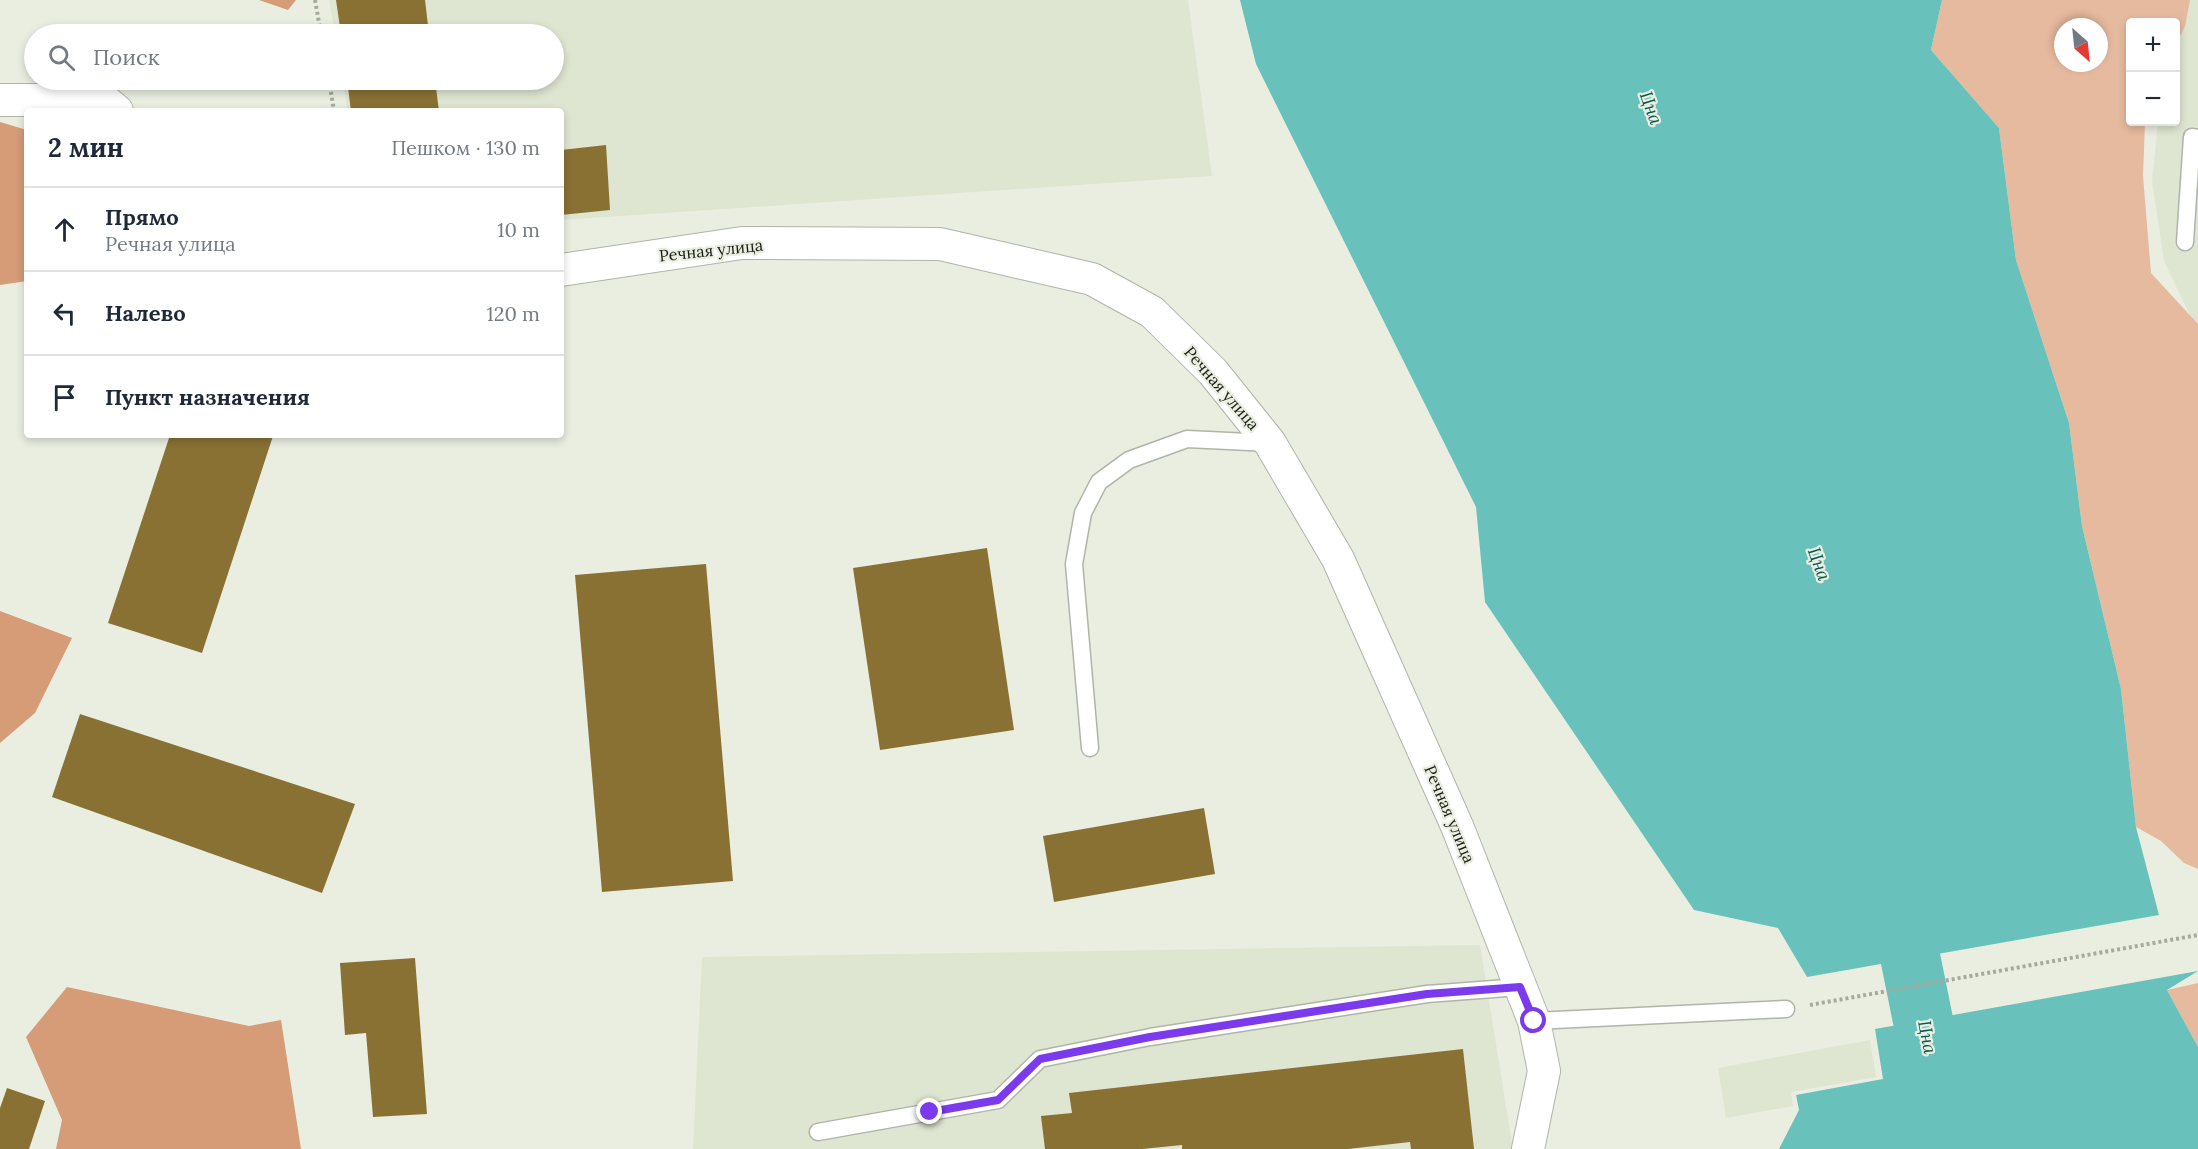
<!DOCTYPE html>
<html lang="ru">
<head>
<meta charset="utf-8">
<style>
  :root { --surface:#fff; --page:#f6f6f7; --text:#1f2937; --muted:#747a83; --line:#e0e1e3 }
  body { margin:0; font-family:Lora,serif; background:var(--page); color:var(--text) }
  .controls { position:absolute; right:18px; top:18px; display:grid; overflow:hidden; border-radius:6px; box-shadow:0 3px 9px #0003 }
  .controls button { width:54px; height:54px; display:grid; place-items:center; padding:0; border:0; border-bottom:2px solid var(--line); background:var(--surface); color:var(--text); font:30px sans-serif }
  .compass { position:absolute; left:2054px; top:18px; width:54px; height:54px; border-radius:50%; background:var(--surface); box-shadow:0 3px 9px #0003; rotate:153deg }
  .stop { position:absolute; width:18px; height:18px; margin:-14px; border:4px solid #7c3aed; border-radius:50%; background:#fff }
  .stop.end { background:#7c3aed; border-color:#fff; box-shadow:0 2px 6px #0008 }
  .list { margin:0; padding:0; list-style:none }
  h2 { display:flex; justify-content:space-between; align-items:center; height:78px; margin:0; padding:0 24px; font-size:26px }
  h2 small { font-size:20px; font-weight:400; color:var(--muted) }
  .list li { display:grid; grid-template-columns:39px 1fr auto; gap:18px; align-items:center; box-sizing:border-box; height:84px; padding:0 24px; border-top:2px solid var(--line) }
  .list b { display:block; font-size:22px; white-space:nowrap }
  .list p { margin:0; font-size:20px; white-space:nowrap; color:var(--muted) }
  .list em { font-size:20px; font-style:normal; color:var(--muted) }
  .icon { flex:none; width:33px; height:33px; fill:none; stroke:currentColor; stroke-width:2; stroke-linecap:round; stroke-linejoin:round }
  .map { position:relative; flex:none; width:2198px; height:1149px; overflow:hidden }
  .search { position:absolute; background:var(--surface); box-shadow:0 3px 9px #0003; left:24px; top:24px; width:540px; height:66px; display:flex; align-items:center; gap:15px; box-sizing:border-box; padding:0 21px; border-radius:33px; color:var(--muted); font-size:22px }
  .panel { position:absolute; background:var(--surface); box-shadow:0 3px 9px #0003; left:24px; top:108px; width:540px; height:330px; border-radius:6px }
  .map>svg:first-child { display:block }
</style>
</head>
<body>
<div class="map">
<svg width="2198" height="1149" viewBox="0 0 2198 1149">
  <rect width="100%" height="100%" fill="#eaeee1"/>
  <path fill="#dee5d0" d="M329,0H1188L1212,176L561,220V111H348L342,80H554V34H335Z
    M2187,0H2198V332L2164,261L2152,181L2158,122H2176V36Z
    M1480,945L1513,1149H693L702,957Z
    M1870,1040L1876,1077L1791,1092L1793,1106L1726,1118L1718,1068Z"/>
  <path fill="#e6ba9f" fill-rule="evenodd" d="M1942,0H2190L2185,26L2176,45V22H2130V122H2145L2143,176L2151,273L2198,324V869L2184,863L2161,841L2136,827L2121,689L2082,526L2069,423L2016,260L1999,128L1931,50ZM2063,27H2099V63H2063Z
    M2198,983V1047L2167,990Z"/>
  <path fill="#d69c78" d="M259,0H296L288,10Z
    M0,122L27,130V281L0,285Z
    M0,611L72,638L35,713L0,743Z
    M67,987L249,1026L281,1020L301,1149H56L62,1120L26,1037Z"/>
  <path fill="#69c1bc" d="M1240,0H1942L1931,50L1999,128L2016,260L2069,423L2082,526L2121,689L2136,827L2159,915L1807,977L1778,928L1694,910L1485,602L1476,507L1256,64Z
    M2198,971L2167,990L2198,1047V1149H1779L1799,1110L1796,1095L1883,1079L1875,1029Z"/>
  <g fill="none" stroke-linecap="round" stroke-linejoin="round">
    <path stroke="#69c1bc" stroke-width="60" d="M1894,877L1949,1149"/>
  </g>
  <path fill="#897134" d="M336,0H425L429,34H341Z
    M347,80H435L439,111H351Z
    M606,145L610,210L561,215V150Z
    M170,435L273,436L202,653L108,623Z
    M987,548L1014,730L880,750L853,568Z
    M706,564L733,881L602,892L575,575Z
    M80,714L355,804L322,893L52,797Z
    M1204,808L1215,874L1054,902L1043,836Z
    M415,958L427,1114L373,1117L366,1033L345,1035L340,963Z
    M1463,1049L1474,1149H1411L1410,1142L1348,1149H1182V1145L1142,1149H1045L1041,1116L1072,1113L1069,1093Z
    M7,1088L45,1101L29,1149H0V1108Z"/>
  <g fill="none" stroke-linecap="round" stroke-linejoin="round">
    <g stroke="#b0b4a8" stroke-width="19">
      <path id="service" d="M2185,242L2192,137L2198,138
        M1090,748L1074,564L1083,513L1099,482L1129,460L1187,439L1270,443
        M1534,1021L1786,1009
        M818,1132L998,1100L1040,1059L1150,1037L1427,994L1520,987"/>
    </g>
    <g stroke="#b0b4a8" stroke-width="34">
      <path id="minor" d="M0,100H104L117,111
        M561,270L742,243L940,244L1092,279L1152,312L1213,372L1270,443L1338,559L1457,826L1534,1021L1544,1071L1528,1149"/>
    </g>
    <path stroke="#a6a99f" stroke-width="4" stroke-dasharray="3 3" stroke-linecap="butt" d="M315,0L321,34
      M329,80L334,111
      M1810,1005L2198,935"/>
    <use href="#service" stroke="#fff" stroke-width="16"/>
    <use href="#minor" stroke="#fff" stroke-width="32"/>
  </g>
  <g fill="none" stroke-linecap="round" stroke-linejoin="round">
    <path stroke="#7c3aed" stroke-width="8" d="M930,1112L998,1100L1040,1059L1150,1037L1427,994L1520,987L1534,1021"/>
  </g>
  <g text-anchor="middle" stroke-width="4.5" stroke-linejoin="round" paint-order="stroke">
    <g font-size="16" fill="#191b16" stroke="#eaeee1">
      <text transform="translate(711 250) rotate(-6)" y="6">Речная улица</text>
      <text transform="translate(1222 388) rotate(49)" y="6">Речная улица</text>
      <text transform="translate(1450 814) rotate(67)" y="6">Речная улица</text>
    </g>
    <g font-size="18" font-style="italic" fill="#045653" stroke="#eaeee1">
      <text transform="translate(1651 108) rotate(70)" y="6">Цна</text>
      <text transform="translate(1819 564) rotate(70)" y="6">Цна</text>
      <text transform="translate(1927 1037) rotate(79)" y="6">Цна</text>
    </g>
  </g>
</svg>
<div class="controls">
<button>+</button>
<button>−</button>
</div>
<svg class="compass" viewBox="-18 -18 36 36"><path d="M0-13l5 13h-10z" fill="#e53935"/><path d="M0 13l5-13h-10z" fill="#747a83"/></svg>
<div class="stop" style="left:1534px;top:1021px"></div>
<div class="stop end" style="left:930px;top:1112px"></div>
<div class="search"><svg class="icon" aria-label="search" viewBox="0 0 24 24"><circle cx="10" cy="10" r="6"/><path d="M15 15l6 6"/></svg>Поиск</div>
<section class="panel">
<h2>2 мин<small>Пешком · 130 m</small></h2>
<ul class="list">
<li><svg class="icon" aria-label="ahead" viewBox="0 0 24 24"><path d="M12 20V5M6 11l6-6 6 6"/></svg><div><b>Прямо</b><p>Речная улица</p></div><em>10 m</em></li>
<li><svg class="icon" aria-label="left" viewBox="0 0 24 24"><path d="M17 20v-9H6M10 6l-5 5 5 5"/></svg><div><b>Налево</b></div><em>120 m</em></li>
<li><svg class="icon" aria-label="arrive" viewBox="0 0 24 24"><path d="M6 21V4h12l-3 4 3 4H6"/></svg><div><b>Пункт назначения</b></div></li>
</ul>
</section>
</div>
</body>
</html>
